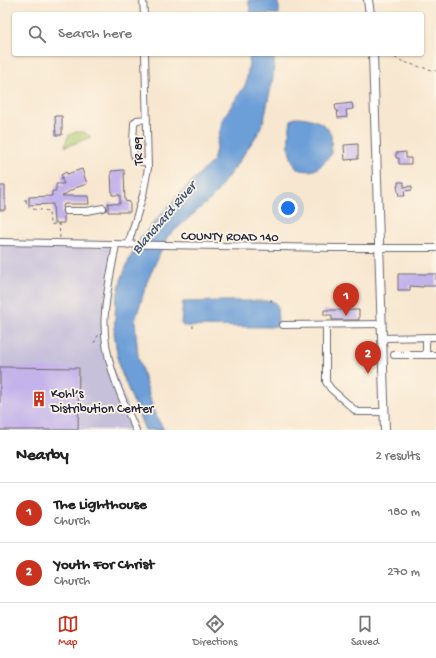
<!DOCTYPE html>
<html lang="en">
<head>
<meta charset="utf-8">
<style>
  :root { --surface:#fff; --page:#f6f6f6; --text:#222; --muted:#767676; --line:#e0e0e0; --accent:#c8321e }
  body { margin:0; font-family:"Gochi Hand",sans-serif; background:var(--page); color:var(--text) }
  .you { position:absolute; left:288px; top:208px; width:14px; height:14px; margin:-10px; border:3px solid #fff; border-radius:50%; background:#1a73e8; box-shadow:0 0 0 6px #1a73e833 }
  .badge { display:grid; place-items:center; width:26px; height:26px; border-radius:50%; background:var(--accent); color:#fff; font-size:13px; font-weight:700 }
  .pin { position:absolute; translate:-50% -33px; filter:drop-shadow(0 1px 2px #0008) }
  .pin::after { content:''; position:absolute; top:21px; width:14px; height:12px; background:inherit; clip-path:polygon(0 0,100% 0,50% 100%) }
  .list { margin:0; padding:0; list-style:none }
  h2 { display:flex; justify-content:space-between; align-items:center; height:52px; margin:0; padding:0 16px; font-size:17px }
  h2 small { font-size:13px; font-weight:400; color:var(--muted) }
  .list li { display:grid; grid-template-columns:26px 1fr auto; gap:12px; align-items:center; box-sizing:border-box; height:60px; padding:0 16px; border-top:1px solid var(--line) }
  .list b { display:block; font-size:15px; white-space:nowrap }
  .list p { margin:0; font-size:13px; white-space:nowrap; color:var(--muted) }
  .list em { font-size:13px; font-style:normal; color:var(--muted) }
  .icon { flex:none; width:22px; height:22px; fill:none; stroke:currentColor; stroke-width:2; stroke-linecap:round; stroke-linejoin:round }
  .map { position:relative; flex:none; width:436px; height:430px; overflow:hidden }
  .search { position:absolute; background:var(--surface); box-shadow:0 1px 3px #0004; left:12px; right:12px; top:12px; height:44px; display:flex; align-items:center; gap:10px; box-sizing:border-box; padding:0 14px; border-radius:4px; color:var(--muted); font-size:15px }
  .sheet { height:172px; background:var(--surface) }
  nav { display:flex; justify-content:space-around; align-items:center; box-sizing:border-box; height:56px; border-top:1px solid var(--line); background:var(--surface); font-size:11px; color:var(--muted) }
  nav a { display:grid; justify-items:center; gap:2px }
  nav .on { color:var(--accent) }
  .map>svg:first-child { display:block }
</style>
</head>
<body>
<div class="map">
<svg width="436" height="430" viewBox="0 0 436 430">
  <rect width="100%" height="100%" fill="#fcf5e5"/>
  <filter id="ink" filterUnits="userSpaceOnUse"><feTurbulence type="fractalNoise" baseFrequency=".025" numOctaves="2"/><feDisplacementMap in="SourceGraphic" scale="8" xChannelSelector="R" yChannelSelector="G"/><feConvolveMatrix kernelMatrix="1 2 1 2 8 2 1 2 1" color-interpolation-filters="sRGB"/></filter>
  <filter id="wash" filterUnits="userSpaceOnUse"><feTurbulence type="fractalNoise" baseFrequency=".012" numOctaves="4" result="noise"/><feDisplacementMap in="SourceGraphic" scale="16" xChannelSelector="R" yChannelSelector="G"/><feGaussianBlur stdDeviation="0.9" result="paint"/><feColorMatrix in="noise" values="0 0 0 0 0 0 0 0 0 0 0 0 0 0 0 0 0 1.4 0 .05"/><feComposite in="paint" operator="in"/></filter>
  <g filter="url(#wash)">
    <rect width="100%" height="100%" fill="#f8e7d0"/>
    <path fill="#c6c0da" d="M0,243L116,245L105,312L107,351L136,430H0Z"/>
    <path fill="#b1ce75" stroke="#6a7858" d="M75,132H84L91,137L65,147L68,136Z"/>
    <path fill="#6c9ed7" stroke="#476089" d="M248,0H277L279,7V14H251Z
      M250,54H275L273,78L264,120L257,135L235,167L213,197L167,237L147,282L135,321L138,356L154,412L164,430H145L119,367L114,333L116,302L121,280L129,260L141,237L182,191L213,161L223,118L246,84Z
      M295,117C308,117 326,121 331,135C332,141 331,149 331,155C318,168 317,174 297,169C286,154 288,139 291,120Z
      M219,301H273L277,305L278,323L276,326L270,327L183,326L181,324L183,302Z"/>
    <g id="blocks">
      <path fill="#c4b3ea" d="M352,103L353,109L346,110L347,117L338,118L337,110H336L335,105Z
        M55,116H62V135H56Z
        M358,144V159L345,160L344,145Z
        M406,152V158H411V164H399V158H396V153Z
        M82,169L87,184L75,188L62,196H88L89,204H64L62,211L64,215V223H54L53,204L29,205V197L52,196V191H56V184H64L61,178L63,177L61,175L66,172L67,174Z
        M124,170L125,201L130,202V212H108V203L120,204V195H112L111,171Z
        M398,182H404V187L412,186V190L404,191L405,196H399L397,186H398Z
        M0,186H5V210H0Z
        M398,274H436V286H423V287L410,286V290H398Z
        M324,310H359V320H332V315H324Z
        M0,367L79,368L78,430H0Z"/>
    </g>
  </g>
  <g filter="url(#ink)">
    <use href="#blocks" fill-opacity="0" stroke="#6d676f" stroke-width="1"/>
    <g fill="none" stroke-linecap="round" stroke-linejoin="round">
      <g stroke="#6d676f" stroke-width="8">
        <path id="minor" d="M143,0L144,14
          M147,119L137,120L134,123C134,131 131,154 136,159C139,162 144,162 148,163
          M66,211H87L103,208
          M0,242L336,248H436
          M116,245C112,267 107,289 105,312C101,353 119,393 136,430
          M128,245L143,195L148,168L145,54
          M283,325L382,324
          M326,325V382L331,389L357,412H385
          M382,338L436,337
          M394,355H436
          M426,355V337"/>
      </g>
      <g stroke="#6d676f" stroke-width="10">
        <path id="major" d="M368,0L370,14
          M373,54L385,430"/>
      </g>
      <path stroke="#6d676f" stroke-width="1" stroke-dasharray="3 3" stroke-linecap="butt" d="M390,54C397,62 425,68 436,71
        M24,200H29
        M26,200C28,213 39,208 48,211L49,213L50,224L59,225
        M59,223L60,239
        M271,299V303
        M193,325V328
        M94,343L99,334"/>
      <use href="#minor" stroke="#fff" stroke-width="6"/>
      <use href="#major" stroke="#fff" stroke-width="8"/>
    </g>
  </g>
  <defs>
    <g id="building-bare" transform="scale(1.2)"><path d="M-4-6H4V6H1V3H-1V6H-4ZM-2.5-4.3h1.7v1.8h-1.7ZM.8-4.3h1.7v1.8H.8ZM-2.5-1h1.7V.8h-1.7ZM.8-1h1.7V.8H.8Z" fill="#c8321e" stroke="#fcf5e5" stroke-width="2.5" paint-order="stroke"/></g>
  </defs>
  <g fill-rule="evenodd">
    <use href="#building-bare" x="39" y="399"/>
  </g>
  <g text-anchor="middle" stroke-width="3.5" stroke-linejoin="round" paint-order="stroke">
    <g font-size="13" fill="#22223b" stroke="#fcf5e5">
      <text transform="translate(137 151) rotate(-90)" y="5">TR 89</text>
      <text transform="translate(230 235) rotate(1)" y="5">COUNTY ROAD 140</text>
    </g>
    <g font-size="13" fill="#22223b" stroke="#fcf5e5" text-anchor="start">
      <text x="51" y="397">Kohl’s<tspan x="51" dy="15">Distribution Center</tspan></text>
    </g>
    <g font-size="14" font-style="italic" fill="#405479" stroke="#fcf5e5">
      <text transform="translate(163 217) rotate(-49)" y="5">Blanchard River</text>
    </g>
  </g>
</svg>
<div class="you"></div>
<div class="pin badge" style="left:346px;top:316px">1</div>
<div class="pin badge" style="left:368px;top:374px">2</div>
<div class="search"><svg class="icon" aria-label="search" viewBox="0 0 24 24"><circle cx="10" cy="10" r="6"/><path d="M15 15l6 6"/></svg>Search here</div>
</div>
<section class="sheet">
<h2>Nearby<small>2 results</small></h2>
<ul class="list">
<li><span class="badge">1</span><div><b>The Lighthouse</b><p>Church</p></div><em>180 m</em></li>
<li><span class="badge">2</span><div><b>Youth For Christ</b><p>Church</p></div><em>270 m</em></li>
</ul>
</section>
<nav>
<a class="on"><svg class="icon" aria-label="map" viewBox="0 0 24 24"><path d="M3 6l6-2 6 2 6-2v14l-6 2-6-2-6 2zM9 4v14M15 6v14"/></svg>Map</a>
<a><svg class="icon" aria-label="directions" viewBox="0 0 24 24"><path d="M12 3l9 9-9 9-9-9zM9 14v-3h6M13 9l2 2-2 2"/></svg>Directions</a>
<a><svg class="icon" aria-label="saved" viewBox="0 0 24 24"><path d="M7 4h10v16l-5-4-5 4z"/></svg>Saved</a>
</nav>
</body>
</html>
